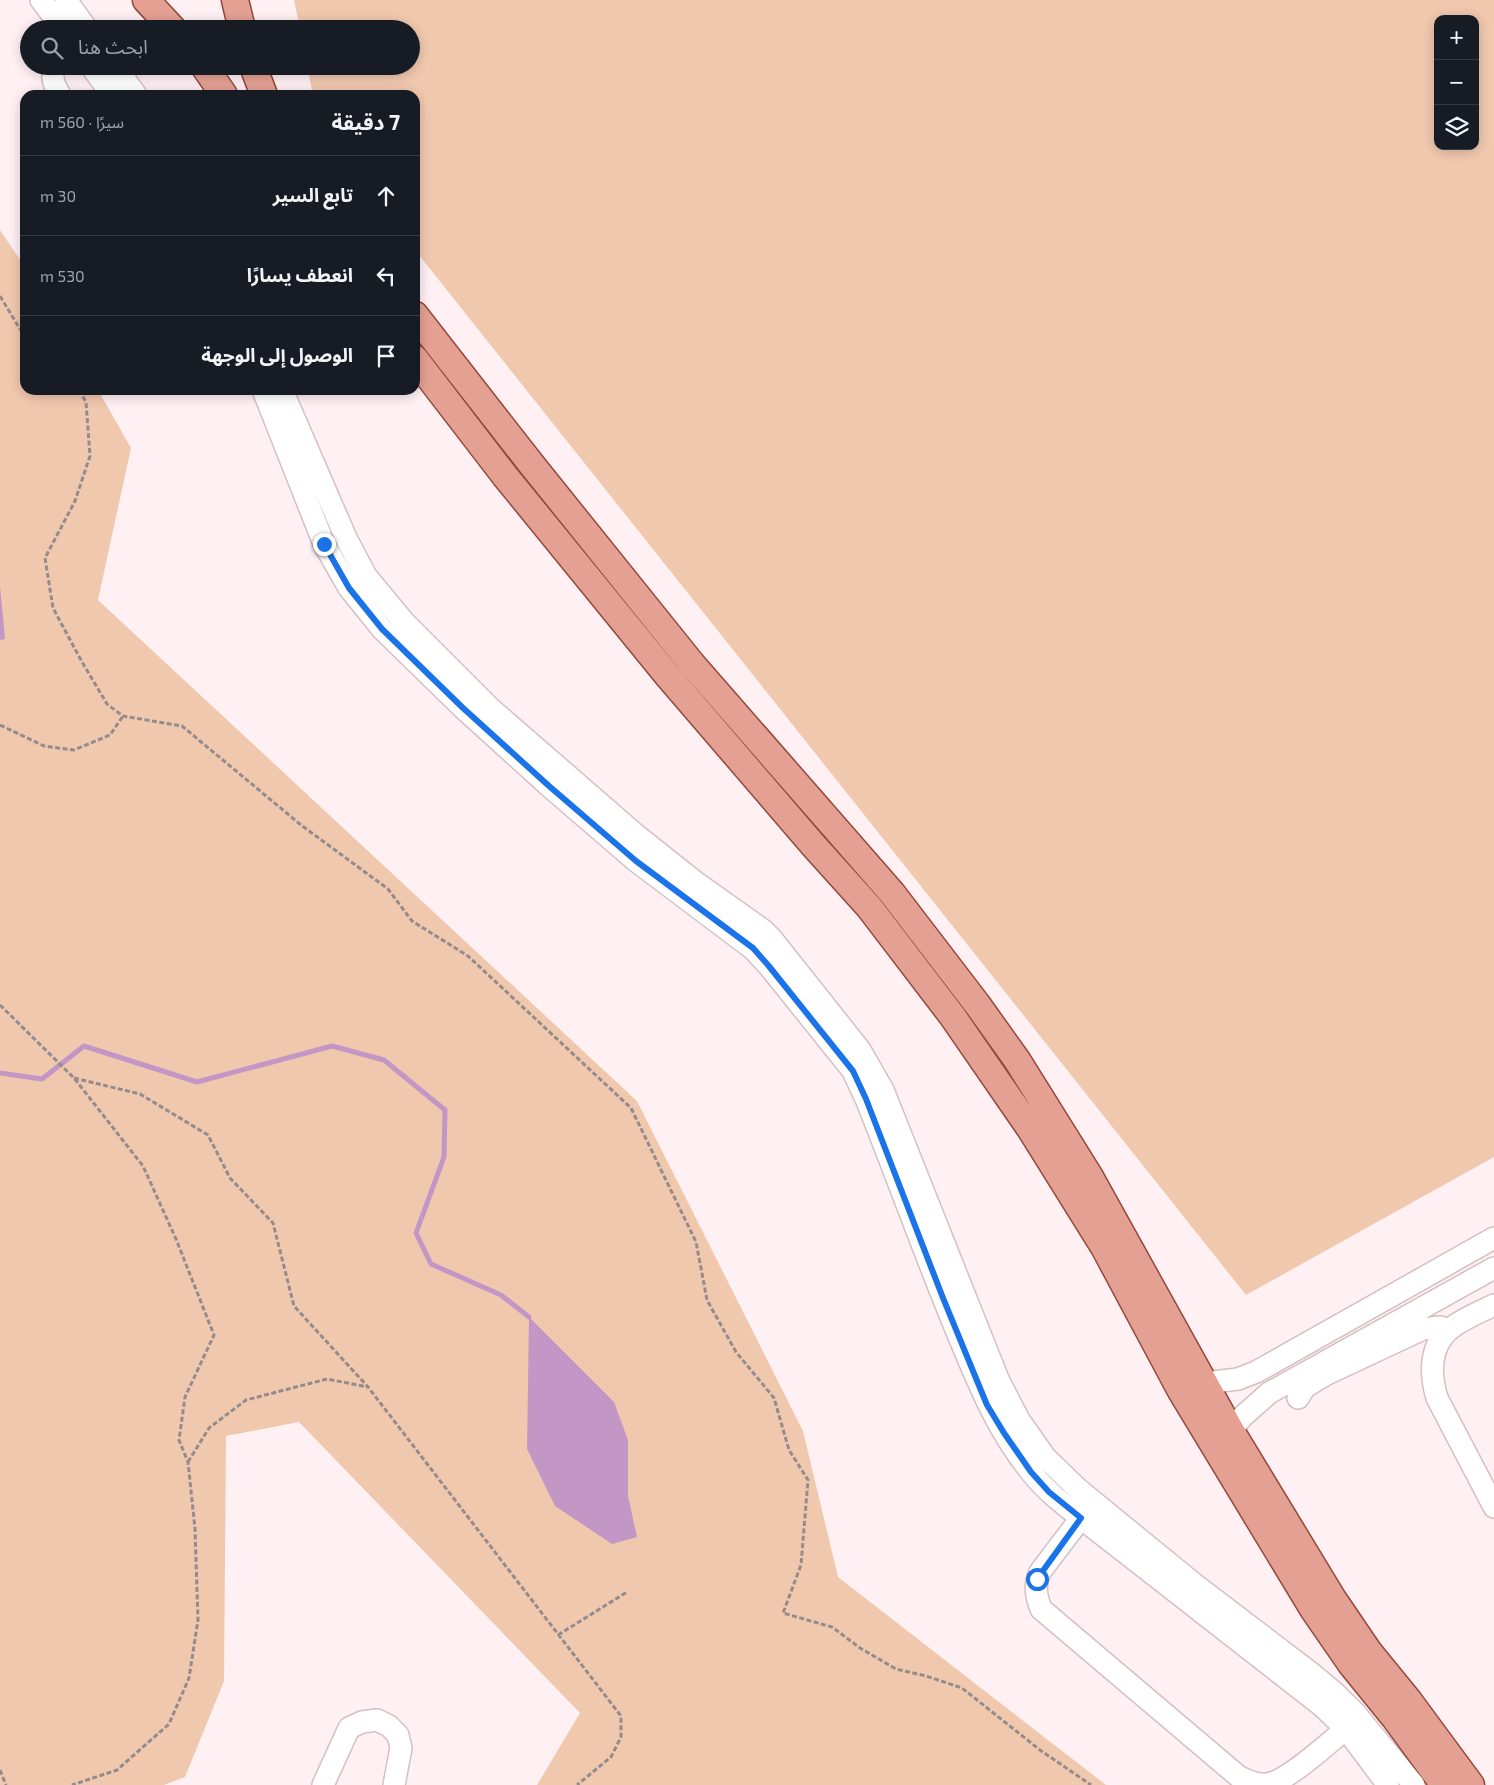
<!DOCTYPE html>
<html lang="ar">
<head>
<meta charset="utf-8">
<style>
  :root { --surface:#171b24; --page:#242831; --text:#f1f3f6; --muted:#9ea1a6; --line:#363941 }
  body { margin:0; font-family:"Exo 2","Noto Sans Arabic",sans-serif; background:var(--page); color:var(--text); direction:rtl }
  .controls { position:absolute; right:15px; top:15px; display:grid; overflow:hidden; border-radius:10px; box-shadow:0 2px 12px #0003 }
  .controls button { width:45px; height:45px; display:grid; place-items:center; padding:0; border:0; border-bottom:1px solid var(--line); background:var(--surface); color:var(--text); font:25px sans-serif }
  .stop { position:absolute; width:15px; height:15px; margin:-11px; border:4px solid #1a73e8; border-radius:50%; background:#fff }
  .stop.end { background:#1a73e8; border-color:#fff; box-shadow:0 1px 5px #0008 }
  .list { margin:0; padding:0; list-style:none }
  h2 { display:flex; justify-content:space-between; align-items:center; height:65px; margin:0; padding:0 20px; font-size:21px }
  h2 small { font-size:16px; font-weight:400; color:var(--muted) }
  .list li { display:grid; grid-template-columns:32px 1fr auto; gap:15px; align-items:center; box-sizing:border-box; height:80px; padding:0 20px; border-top:1px solid var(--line) }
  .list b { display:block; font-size:19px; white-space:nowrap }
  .list em { font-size:16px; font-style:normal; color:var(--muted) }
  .icon { flex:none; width:28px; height:28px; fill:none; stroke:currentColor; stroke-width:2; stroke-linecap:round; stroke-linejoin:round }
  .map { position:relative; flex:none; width:1494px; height:1785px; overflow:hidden; direction:ltr }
  .search { position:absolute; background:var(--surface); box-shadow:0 2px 12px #0003; left:20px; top:20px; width:400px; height:55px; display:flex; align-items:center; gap:12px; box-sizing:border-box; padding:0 18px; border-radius:28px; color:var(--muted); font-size:19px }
  .panel { position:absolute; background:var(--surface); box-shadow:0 2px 12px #0003; left:20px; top:90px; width:400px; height:305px; border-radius:15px; direction:rtl }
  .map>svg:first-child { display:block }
</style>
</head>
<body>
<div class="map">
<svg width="1494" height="1785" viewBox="0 0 1494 1785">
  <rect width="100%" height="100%" fill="#fff1f3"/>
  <path fill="#f0c8ae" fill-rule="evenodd" d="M294,0H1494V1157L1246,1295L415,250V95H313L307,66H411V29H300ZM1438,19H1475V146H1438Z
    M0,230L25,267V390H98L131,448L98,600L637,1101L803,1431L838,1577L1106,1785H537L580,1713L299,1422L226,1436L224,1681L185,1777L164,1785H0Z"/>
  <path fill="#c297c6" d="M0,586L5,639L0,640Z
    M529,1317L614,1402L628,1440V1496L637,1537L612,1544L555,1506L527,1449Z"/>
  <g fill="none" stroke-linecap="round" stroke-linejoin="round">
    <path stroke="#c297c6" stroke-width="5" d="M0,1073L42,1079L84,1046L197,1082L332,1046L384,1060L445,1110L444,1157L416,1233L431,1264L501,1295L529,1317"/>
    <g stroke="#d5bfc1" stroke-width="24">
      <path id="minor" d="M41,0L63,29
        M66,0L87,29
        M54,66C51,78 54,85 60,95
        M91,66L112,95
        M115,66L136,95
        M263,390L324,544L349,588L382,629L463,708L549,786L636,861L753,949L768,965L853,1071L866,1099C897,1176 925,1255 957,1332C978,1382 996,1429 1031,1472C1045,1490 1063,1504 1081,1518L1322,1706L1346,1729L1388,1785
        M282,390L346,538L366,576L404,622L490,708L635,834L694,881L763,930L772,939L860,1050L883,1090L998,1379L1019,1420L1045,1457L1078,1489L1193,1583L1311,1673L1335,1693L1355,1713L1414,1785
        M1494,1305C1480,1312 1462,1319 1450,1329C1429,1346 1430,1375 1437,1398L1494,1507
        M1204,1383L1238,1379L1256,1372L1494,1238
        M1298,1398L1305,1387L1325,1375L1423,1329L1440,1327L1449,1330
        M1231,1431L1242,1417L1269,1393L1494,1268
        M1081,1518L1040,1572C1034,1585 1036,1596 1041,1609L1238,1776C1247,1781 1256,1785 1267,1784C1287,1782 1328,1743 1346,1729
        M323,1785L349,1728L362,1722L377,1720L389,1726L398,1735L401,1748L394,1785"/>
    </g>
    <g stroke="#94473a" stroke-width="29">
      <path id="major" d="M146,0L173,29
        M235,0L242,29
        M204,66L224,95
        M253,66L264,95
        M415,315L532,465L692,664L892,893L977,1004L1017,1060L1090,1177L1231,1431L1333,1599L1369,1652L1409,1701L1471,1785
        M415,359L505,476L668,676L814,846L869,907L953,1017L1031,1130L1104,1247L1181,1391L1313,1609L1351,1664L1394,1717L1444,1785"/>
    </g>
    <path stroke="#968b8c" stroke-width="3" stroke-dasharray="5 2.5" stroke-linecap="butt" d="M0,296L20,329L25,333
      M79,390L86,402L90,456L75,501L45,558L53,608L82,662L107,704L123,716L182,726L301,825L388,889L412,921L468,956L631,1108L696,1242L707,1300L736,1352L774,1398L789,1450L808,1480L801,1565L783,1613L832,1627L860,1648L896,1669L926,1676L962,1688L1040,1750L1091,1785
      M0,725L44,746L74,750L110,735L123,716
      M0,1005L74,1078L143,1166L176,1239L214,1335L185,1397L179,1440L188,1462L195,1529L198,1620L189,1678L169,1724L117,1770L72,1785
      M74,1078L140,1094L208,1135L230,1178L273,1223L294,1306L368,1387L621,1716V1737L611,1757L577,1785
      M188,1462L209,1428L246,1400L327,1379L368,1387
      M558,1635L627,1592
      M0,1770L6,1785"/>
    <use href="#minor" stroke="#fff" stroke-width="21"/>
    <use href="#major" stroke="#e4a093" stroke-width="26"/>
  </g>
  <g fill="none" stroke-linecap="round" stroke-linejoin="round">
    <path stroke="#1a73e8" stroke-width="6" d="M324,544L349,588L382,629L463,708L549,786L636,861L753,948L768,965L853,1071L866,1099L943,1298L987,1405L1004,1433L1031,1472L1049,1492L1081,1518L1037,1579"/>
  </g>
</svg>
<div class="controls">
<button>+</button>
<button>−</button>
<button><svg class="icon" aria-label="layers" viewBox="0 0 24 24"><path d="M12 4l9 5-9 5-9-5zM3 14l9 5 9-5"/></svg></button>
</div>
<div class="stop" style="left:1037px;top:1579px"></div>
<div class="stop end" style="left:324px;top:544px"></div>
<div class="search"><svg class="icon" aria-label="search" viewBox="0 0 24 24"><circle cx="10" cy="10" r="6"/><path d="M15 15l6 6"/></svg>ابحث هنا</div>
<section class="panel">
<h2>7 دقيقة<small>سيرًا · 560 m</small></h2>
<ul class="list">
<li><svg class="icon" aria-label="ahead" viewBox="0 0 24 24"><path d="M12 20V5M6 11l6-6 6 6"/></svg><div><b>تابع السير</b></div><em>30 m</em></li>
<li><svg class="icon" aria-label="left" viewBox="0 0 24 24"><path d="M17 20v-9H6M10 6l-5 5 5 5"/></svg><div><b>انعطف يسارًا</b></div><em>530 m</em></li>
<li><svg class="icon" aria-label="arrive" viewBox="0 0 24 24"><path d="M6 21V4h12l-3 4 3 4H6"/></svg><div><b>الوصول إلى الوجهة</b></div></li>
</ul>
</section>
</div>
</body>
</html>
